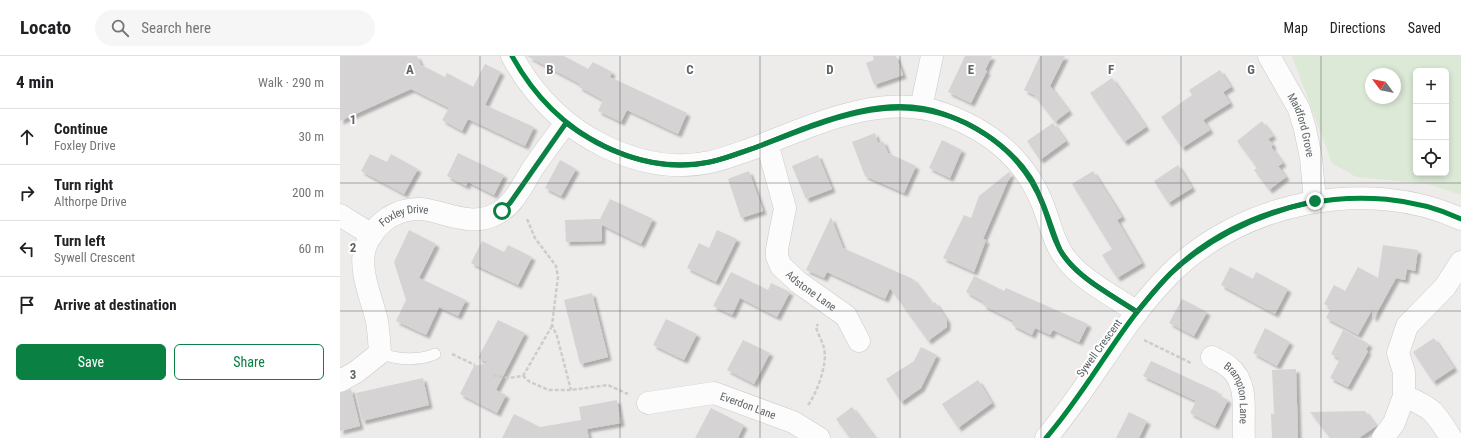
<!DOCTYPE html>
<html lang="en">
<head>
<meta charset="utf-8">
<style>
  :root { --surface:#fff; --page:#f6f6f6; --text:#202124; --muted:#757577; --line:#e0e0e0; --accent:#0b8043 }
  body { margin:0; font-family:"Roboto Condensed",sans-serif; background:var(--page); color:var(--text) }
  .controls { position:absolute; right:12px; top:12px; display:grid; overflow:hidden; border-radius:6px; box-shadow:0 2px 6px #0003 }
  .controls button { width:36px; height:36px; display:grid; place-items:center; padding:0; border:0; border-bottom:1px solid var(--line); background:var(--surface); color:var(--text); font:20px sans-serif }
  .compass { position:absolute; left:1025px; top:12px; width:36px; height:36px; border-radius:50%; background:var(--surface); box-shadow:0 2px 6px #0003; rotate:302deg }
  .stop { position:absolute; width:12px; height:12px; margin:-9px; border:3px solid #0b8043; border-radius:50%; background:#fff }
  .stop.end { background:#0b8043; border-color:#fff; box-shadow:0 1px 4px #0008 }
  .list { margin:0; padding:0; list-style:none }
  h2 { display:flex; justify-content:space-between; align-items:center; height:52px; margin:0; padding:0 16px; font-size:17px }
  h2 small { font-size:13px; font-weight:400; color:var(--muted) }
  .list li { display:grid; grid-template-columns:26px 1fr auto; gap:12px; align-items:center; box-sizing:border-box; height:56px; padding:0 16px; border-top:1px solid var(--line) }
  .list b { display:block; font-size:15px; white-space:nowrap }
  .list p { margin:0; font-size:13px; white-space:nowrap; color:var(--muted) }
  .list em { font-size:13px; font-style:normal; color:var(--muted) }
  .actions { display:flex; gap:8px; padding:12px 16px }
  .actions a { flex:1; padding:9px 0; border:1px solid var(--accent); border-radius:6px; text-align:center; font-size:14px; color:var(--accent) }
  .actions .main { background:var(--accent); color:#fff }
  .icon { flex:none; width:22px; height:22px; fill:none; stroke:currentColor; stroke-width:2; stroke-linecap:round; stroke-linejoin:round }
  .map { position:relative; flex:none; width:1121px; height:382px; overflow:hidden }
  header { display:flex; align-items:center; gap:24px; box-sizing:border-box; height:56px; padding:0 20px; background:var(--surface); border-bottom:1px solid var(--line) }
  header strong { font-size:19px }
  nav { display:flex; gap:22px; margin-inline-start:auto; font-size:14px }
  .search { width:280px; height:36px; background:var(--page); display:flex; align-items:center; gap:10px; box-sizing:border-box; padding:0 14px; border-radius:22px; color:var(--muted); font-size:15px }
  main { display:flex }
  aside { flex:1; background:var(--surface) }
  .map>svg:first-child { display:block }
</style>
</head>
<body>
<header>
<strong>Locato</strong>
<div class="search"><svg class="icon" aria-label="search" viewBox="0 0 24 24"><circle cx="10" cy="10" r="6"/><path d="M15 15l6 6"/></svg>Search here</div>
<nav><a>Map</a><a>Directions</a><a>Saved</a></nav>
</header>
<main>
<aside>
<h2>4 min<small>Walk · 290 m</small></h2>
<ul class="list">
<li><svg class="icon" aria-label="ahead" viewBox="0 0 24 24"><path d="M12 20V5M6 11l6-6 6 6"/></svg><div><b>Continue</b><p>Foxley Drive</p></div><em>30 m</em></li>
<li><svg class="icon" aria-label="right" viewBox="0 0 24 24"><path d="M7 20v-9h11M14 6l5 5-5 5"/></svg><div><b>Turn right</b><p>Althorpe Drive</p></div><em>200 m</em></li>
<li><svg class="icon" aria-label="left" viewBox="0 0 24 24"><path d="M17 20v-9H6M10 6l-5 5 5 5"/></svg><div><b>Turn left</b><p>Sywell Crescent</p></div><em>60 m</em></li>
<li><svg class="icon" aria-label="arrive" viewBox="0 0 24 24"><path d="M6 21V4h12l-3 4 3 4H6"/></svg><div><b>Arrive at destination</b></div></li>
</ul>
<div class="actions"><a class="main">Save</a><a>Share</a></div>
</aside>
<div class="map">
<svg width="1121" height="382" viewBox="0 0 1121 382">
  <defs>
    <filter id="shadow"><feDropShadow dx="3.5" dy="3.5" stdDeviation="1" flood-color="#0004"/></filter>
  </defs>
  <rect width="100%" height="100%" fill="#eeecea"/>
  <path fill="#dce9d6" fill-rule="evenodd" d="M952,0H1121V139L1088,128L1016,121L992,107ZM1076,15H1106V117H1076ZM1031,18H1055V42H1031Z"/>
  <path fill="#d5d3d3" filter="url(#shadow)" d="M0,0H77L81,9L105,21L107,17L133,31L145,8L161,16L145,49L194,71L185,90L128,63L122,75L102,64L109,52L71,33L0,65Z
    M187,0H224L248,13L253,6L272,16L270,21L347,57L338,78L287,54L281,66L258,55L263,44L239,31L240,28Z
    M533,0H556L563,19L534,29L526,7L534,4Z
    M625,0H652L645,14L647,15L631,47L608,36Z
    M700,0H725L710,30L729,55L715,66L694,39L684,34Z
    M880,14L891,31L883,36L890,47L863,64L870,74L842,92L821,61L852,39L849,34Z
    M772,22L806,71L784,86L750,37Z
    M922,65L933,80L928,83L933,89L931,91L943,107L938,110L946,121L929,134L914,114L917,112L897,85Z
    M713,67L726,85L700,104L687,85Z
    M535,77L538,87L543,85L548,97L576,110L564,137L525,120L512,86Z
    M602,84L622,94L610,122L589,112Z
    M118,97L164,119L154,139L128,126L126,130L107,120Z
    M30,98L47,106L51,98L78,113L64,138L21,115Z
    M478,99L492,133L466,143L452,110Z
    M220,104L236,113L221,140L205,132Z
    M838,109L852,132L828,147L814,125Z
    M409,115L423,155L401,162L388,123Z
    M753,115L782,161L777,164L802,207L777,222L762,199L772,193L732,128Z
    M669,116L671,118L643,183L646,184L634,216L603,202L624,159L631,162L639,140Z
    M270,143L313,163L301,188L262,169V185L226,186L225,164L260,163Z
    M491,161L503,192L573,223L592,248L595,246L607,264V271L588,285L550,232L545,243L487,216L484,222L466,214Z
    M69,174L96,188L79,222L126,244L118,260L99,251L86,279L56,265L66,244L54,206Z
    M377,174L397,183L376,226L347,212L359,187L369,192Z
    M142,185L164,196L168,189L192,201L178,229L131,207Z
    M1043,189L1078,194L1075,215L1067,213L1065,224L1056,222L1034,262L1032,261L1033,252L1018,279L986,262L991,252L984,248L994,229L1005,235L1018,211L1038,222Z
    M890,211L913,223L916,216L948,233L935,258L881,229Z
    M391,216L428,234L431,227L450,236L437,261L400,242L392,259L373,250Z
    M634,220L664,235L666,232L748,268L739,286L713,274L710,279L695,272L692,279L672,269L674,265L643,249L644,246L626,236Z
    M252,237L268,301L240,308L224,244Z
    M842,243L867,256L854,280L829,267Z
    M326,263L357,278L344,304L313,289Z
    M158,264L185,277L156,334L166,339L157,357L120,338L134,310L148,307L138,302Z
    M925,272L950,286L937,310L913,297Z
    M1003,274L1029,288L1026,294L1028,295L1008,331L990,322L1000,303L991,298Z
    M1094,282L1114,312L1093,326L1073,296Z
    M403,284L430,297L414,328L387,314Z
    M581,291L597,299L581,332L561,346L546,323L574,305Z
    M811,305L878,336L877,338L888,344L875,370L850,357L856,345L803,320Z
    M956,313L958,382H932L931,358H934L932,314Z
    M83,322L89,349L22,365L16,337Z
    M638,324L652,347L618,372L602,348Z
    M11,333L20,370L0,375V337Z
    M277,344L281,367L247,373L249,382H162L174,358L200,371L241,364L239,351Z
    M512,351L535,382H510L496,363Z
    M371,352L404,369L398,382H355Z
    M1025,355L1036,370L1019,382H990L970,356Z
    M789,356L807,365L799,382H776Z"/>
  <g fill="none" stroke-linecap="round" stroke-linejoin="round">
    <g stroke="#cbcaca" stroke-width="12">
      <path id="lane" d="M40,297C57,304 78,305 95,298"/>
    </g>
    <g stroke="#cbcaca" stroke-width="23">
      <g id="street">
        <path d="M172,0C194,40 223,70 264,90C297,106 334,114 370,106C385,103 399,97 414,92C471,70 543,35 604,58C651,75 685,103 703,149C710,167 714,188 726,203C742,224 775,241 797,256"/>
        <path id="s1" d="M929,0L959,53L965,73L971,102L975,145"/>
        <path d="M581,52L592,0"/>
        <path id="s2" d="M427,87L445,152L437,193V201L441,210L458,226L506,260L519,285"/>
        <path d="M0,159L32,179"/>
        <path id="s3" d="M872,301C877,304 884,307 889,311C910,328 902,359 904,382"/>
        <path id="s4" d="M0,325L16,316L40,297C39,286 39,273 36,261C26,224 8,191 48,162C61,154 73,151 88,154C111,159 134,170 156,158C175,149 184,125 195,109C205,95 215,81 226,67"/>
        <path d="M1064,340C1093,352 1095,356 1111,382"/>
        <path id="s5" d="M308,347L374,337L453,366L479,382"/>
        <path d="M706,382C751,330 781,267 830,218C901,146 1028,120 1121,163"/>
        <path d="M1043,382L1054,367L1064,340V316L1058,297L1067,270L1105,231L1121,206"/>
      </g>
    </g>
    <path stroke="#cacecb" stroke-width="2.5" stroke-dasharray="4 2" stroke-linecap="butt" d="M187,163L195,182L216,210L218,221L212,269L217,280L231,334
      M804,284L851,307
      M112,298L135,309
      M153,319L168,322L183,320L190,326L209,334H231L268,329L288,338
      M183,320L212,270
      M468,349C477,337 488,307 484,292C482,285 478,278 476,271L478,268"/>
    <use href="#lane" stroke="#fcfcfc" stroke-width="11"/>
    <use href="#street" stroke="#fcfcfc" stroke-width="22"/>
    <g stroke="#fff" stroke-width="8">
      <path id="cycleway" d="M172,0C194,40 223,70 264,90C297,106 334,114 370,106C385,103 399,97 414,92C471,70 543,35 604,58C651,75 685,103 703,149C710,167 714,188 726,203C742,224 775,241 797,256
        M706,382C751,330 781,267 830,218C901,146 1028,120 1121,163"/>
    </g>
    <use href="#cycleway" stroke="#00873e" stroke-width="5"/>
  </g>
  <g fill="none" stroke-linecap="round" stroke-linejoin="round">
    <path stroke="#0b8043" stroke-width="5" d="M162,155L170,147L226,67C263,95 309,113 356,108C377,106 397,98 417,91C486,65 553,32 626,67C650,79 675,98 690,121C704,143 710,170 720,194C737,222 770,238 797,256C808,243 819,229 831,217C872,179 922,157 975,145"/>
  </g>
  <path fill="none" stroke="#5f6467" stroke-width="1" stroke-opacity="0.55" d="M140,0V382M280,0V382M420,0V382M560,0V382M701,0V382M841,0V382M981,0V382M0,127H1121M0,255H1121"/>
  <g text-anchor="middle" stroke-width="4" stroke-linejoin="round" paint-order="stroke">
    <g font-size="11" fill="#5f6467" stroke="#fff">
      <text dy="4" stroke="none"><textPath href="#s1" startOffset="77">Maidford Grove</textPath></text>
      <text dy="4" stroke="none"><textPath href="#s4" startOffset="211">Foxley Drive</textPath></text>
      <text dy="4" stroke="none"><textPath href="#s2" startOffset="166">Adstone Lane</textPath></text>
      <text transform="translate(759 292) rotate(-54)" y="4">Sywell Crescent</text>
      <text dy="4" stroke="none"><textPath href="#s3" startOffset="48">Brampton Lane</textPath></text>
      <text dy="4" stroke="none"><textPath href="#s5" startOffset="103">Everdon Lane</textPath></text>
    </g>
  </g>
  <g font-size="13" text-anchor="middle" font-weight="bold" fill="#5f6467" stroke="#fff" stroke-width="4" stroke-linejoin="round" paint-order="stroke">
    <text x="70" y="18">A</text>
    <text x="210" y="18">B</text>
    <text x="350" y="18">C</text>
    <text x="490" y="18">D</text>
    <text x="631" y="18">E</text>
    <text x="771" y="18">F</text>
    <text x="911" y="18">G</text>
    <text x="13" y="68">1</text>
    <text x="13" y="196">2</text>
    <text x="13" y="323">3</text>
  </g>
</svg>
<div class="controls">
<button>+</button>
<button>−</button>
<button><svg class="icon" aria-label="locate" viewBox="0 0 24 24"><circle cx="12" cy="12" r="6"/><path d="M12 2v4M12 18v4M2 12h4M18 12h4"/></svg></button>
</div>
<svg class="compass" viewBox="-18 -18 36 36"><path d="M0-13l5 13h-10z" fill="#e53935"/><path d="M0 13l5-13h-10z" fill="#757577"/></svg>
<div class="stop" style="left:162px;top:155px"></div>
<div class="stop end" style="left:975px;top:145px"></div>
</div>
</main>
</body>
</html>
